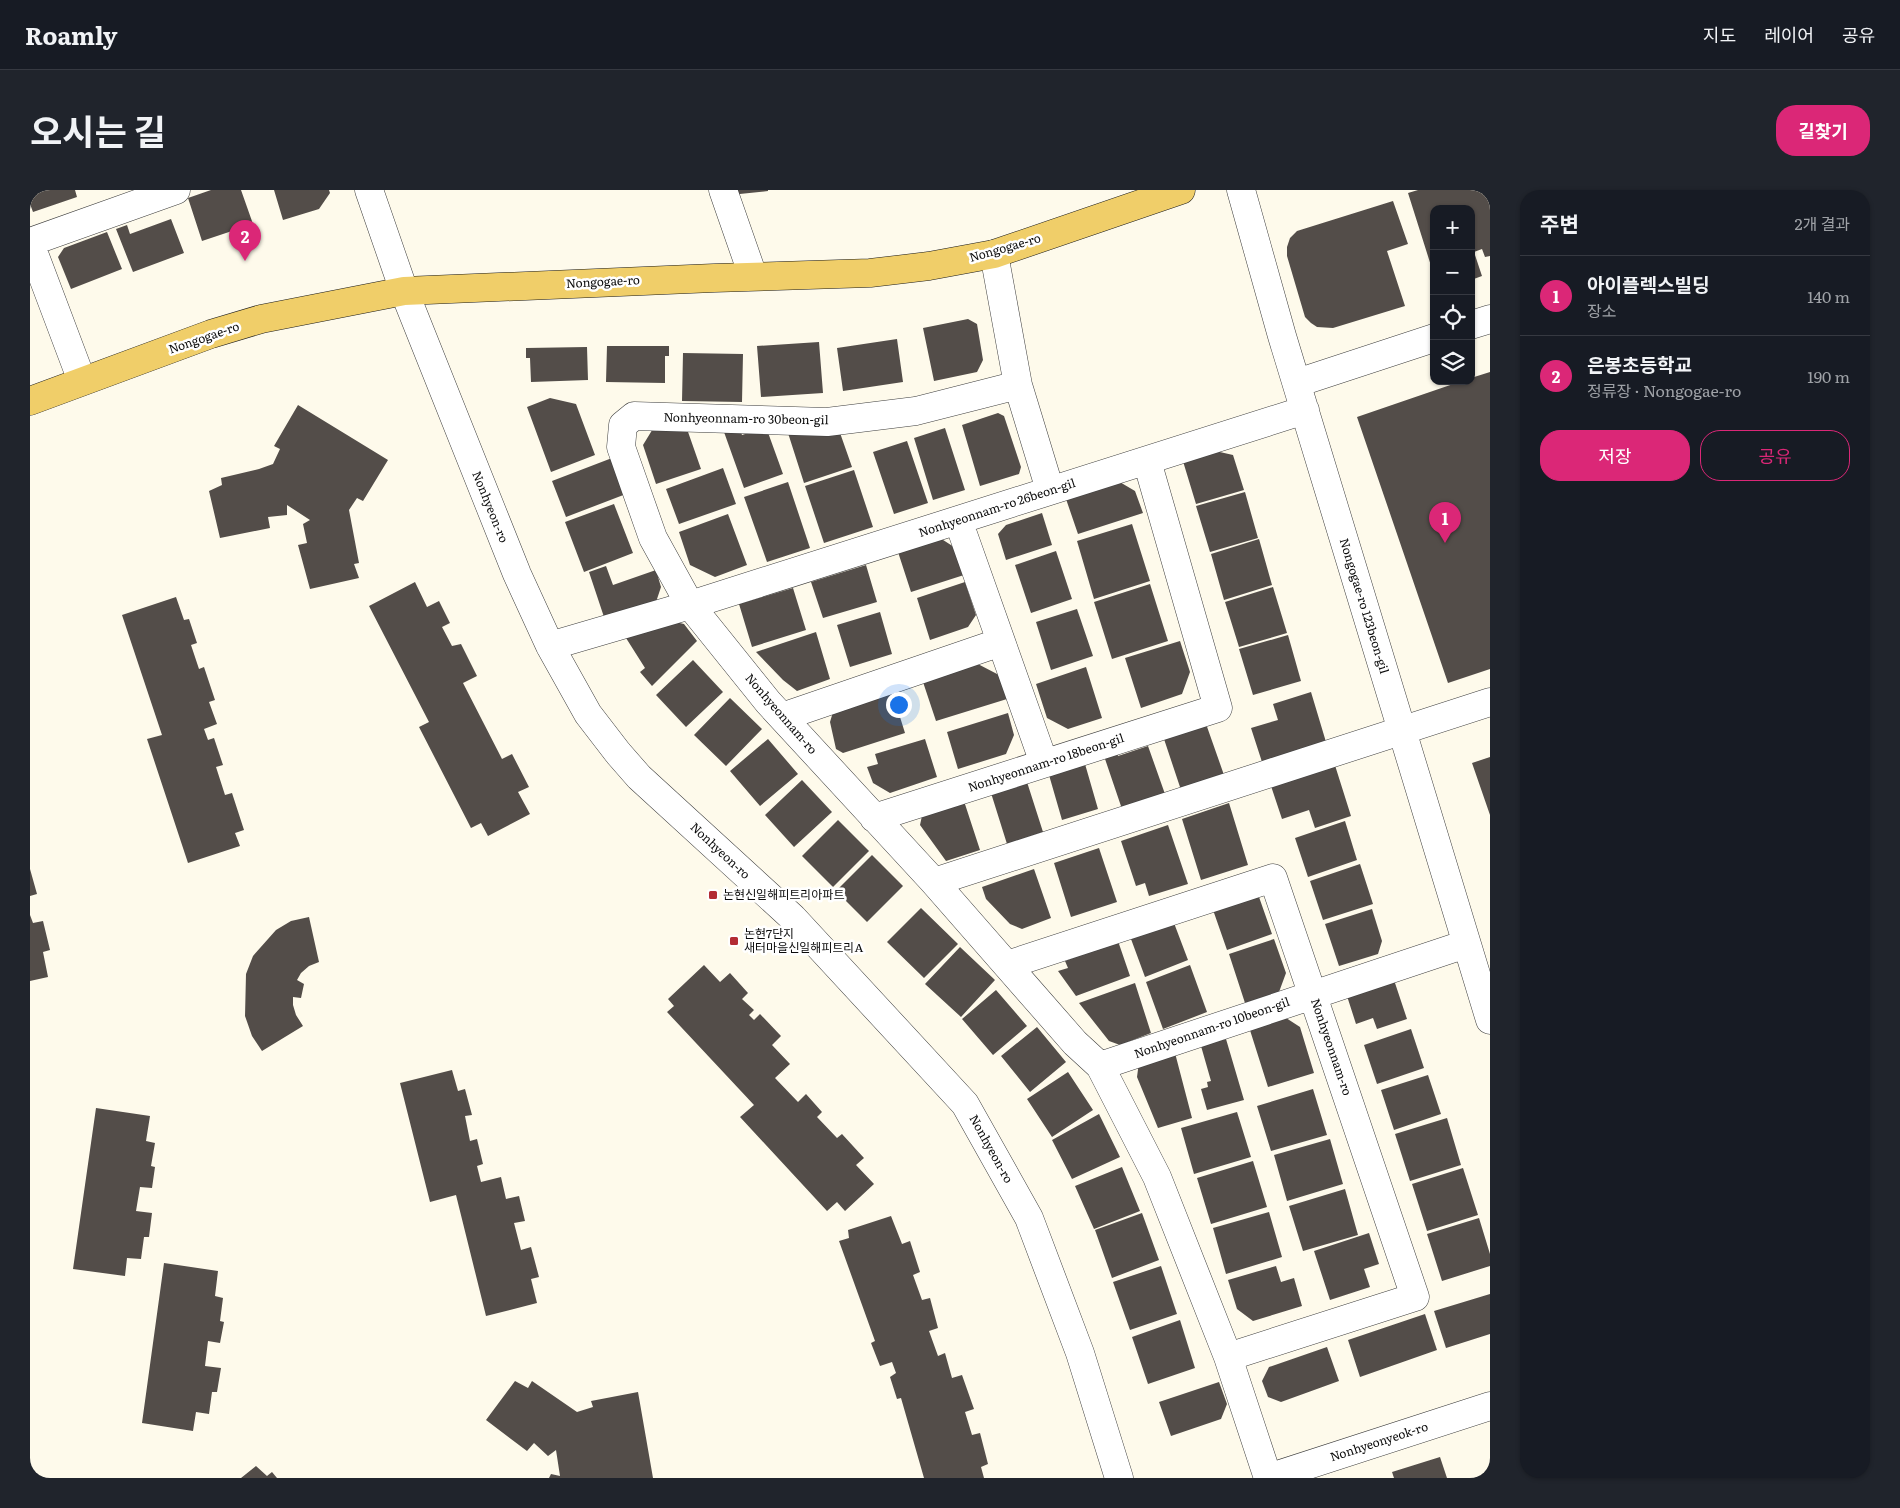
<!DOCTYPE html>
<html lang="ko">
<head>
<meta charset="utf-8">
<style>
  :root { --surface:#171b24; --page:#20242c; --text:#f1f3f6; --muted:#9ea1a6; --line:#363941; --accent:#db2777 }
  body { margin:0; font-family:Literata,"Noto Sans KR",serif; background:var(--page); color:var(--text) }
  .controls { position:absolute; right:15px; top:15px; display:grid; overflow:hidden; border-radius:10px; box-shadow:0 1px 4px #0004 }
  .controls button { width:45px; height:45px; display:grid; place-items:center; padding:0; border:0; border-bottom:1px solid var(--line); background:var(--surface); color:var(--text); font:25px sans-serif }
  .you { position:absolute; left:868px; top:514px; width:18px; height:18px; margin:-12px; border:4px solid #fff; border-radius:50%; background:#1a73e8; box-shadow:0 0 0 8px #1a73e833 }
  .badge { display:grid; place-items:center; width:32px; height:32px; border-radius:50%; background:var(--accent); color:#fff; font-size:16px; font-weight:700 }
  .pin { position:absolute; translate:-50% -41px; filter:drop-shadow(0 1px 2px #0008) }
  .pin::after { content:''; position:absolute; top:26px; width:18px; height:15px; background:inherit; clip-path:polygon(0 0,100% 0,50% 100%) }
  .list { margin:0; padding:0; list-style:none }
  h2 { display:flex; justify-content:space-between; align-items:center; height:65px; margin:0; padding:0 20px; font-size:21px }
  h2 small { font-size:16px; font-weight:400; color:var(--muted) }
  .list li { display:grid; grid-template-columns:32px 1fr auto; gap:15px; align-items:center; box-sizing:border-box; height:80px; padding:0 20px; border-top:1px solid var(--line) }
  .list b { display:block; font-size:19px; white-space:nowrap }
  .list p { margin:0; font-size:16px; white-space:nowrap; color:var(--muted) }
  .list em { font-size:16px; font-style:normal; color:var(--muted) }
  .actions { display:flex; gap:10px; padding:15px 20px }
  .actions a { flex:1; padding:11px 0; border:1px solid var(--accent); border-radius:20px; text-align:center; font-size:18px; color:var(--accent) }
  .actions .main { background:var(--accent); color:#fff }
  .icon { flex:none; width:28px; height:28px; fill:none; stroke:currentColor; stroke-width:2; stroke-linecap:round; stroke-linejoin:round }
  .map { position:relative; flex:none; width:1460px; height:1288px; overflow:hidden; border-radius:20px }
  header { display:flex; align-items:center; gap:30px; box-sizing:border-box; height:70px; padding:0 25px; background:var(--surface); border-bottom:1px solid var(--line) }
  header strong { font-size:24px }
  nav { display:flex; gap:28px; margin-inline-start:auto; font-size:18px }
  .intro { display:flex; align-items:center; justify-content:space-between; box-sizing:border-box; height:120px; padding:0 30px }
  h1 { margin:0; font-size:35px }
  .button { padding:12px 22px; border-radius:20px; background:var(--accent); color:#fff; font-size:18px; font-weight:700 }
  main { display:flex; gap:30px; padding:0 30px }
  aside { flex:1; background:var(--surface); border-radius:20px; box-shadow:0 1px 4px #0004 }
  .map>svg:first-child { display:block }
</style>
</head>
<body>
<header>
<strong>Roamly</strong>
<nav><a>지도</a><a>레이어</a><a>공유</a></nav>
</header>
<div class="intro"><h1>오시는 길</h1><a class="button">길찾기</a></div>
<main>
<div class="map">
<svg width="1460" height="1288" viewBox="0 0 1460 1288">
  <rect width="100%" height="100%" fill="#fefaeb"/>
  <path fill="#534d49" d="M0,0H45L47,7L3,22L0,14Z
    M181,0H211L223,34L172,51L158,8Z
    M244,0H299L300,3L289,19L253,30Z
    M699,0H738V1L700,5Z
    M1388,0H1460V66L1455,67L1452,59L1444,62L1452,86L1441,90V19H1404L1403,82L1378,3Z
    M1363,11L1378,54L1357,61L1375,116L1303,138L1287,137L1281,133L1275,127L1257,66V57L1260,48L1267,41Z
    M141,29L154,63L103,82L86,39L97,35L100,44Z
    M77,42L92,79L41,99L28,67L34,58Z
    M938,129L947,134L953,170L947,182L904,191L893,138Z
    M867,149L873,192L813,201L807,158Z
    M789,152L793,203L731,207L727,156Z
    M577,156H639V166H635V193L576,192Z
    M557,157L558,190L501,192L500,168H496V158Z
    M653,163L713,164L712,212L652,211Z
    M1460,182V479L1418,493L1327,227L1432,191H1441V188Z
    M520,208L546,214L565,265L521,282L497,217Z
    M268,215L358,270L333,311L327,308L319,320L329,373L324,374L329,388L280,399L268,355L277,353L273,334L280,330L257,315V325L238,327L240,338L190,348L179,301L192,295L191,288L229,279L243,274L250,259L244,256Z
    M968,223L974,226L991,277L989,284L950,296L932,235Z
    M709,236L712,245L736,237L753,284L714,298L694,242Z
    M624,237L657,239L671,279L626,294L613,255Z
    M915,238L935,300L903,310L884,248Z
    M809,240L822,277L774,293L758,243Z
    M877,251L898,313L864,324L843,262Z
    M1181,260L1203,265L1214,300L1166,314L1152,268Z
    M582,268L596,304L536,327L522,291Z
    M693,278L706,314L649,334L636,299Z
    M824,280L843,337L794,353L775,296Z
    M1088,291L1105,301L1113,323L1048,344L1036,309Z
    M758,292L780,358L737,372L714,307Z
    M1215,302L1228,348L1180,362L1166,316Z
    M584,314L603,363L554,382L535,332Z
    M1012,323L1022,355L976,370L968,344L976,335Z
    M698,324L717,375L685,387L660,375L649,342Z
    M1102,334L1120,391L1064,409L1047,351Z
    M910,348L924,357L934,385L881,402L868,362Z
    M1229,349L1242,395L1194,410L1181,364Z
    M1026,361L1042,409L1001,423L985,375Z
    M836,375L847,412L793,428L781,392Z
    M576,376L583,395L626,380L631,397L626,412L575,430L559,382Z
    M385,392L397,417L409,411L420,433L412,437L422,456L431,454L447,486L433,493L472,569L482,564L499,597L488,602L500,624L458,646L451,633L441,638L389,537L399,532L339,416Z
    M935,392L946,425L938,437L900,450L887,408Z
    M1120,394L1138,451L1082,469L1064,412Z
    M1243,397L1257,443L1209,457L1195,412Z
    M763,398L776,440L722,457L709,414Z
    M146,407L154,430L159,429L167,453L161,455L169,479L174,477L185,510L179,512L187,534L174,539L178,550L184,548L193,575L186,577L195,605L202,603L214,640L205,643L210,656L158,673L117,549L132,545L92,425Z
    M1047,419L1063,466L1021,480L1006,432Z
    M850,422L862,464L820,477L807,435Z
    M637,430L654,434L667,451L622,496L610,482L615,478L596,448Z
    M786,442L800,489L767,501L753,490L726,462Z
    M1258,445L1271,491L1223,505L1209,459Z
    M1150,451L1160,482L1152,504L1111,518L1095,468Z
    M663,470L693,502L656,537L626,505Z
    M944,472L969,485L977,509L906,531L892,489Z
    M1056,477L1072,528L1038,539L1017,528L1006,494Z
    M860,495L875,543L813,563L806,559L800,532L806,512Z
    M1281,502L1296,552L1232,572L1221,538L1248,530L1243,514Z
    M700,508L732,539L696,576L664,545Z
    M978,523L984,545L976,564L928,579L917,542Z
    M1175,531L1194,585L1151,600L1133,546Z
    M738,549L768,584L730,616L700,581Z
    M895,549L907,587L860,603L843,593L837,577L848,574L845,564Z
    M1118,556L1135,604L1092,619L1073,563L1086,559L1088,566Z
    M1460,567V625L1442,573Z
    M1303,569L1321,626L1285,638L1279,620L1252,629L1239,590Z
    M1055,574L1068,619L1032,630L1019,585Z
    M772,590L802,622L764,657L735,625Z
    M997,592L1013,642L977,654L961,603Z
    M933,608L950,660L916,671L890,635L893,621Z
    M1199,613L1218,675L1171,690L1152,629Z
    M808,630L839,661L803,697L772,666Z
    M1315,631L1327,670L1278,687L1265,648Z
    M1138,635L1158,694L1119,706L1115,693L1106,696L1091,651Z
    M1069,658L1087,712L1041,727L1024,673Z
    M842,665L873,696L837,732L806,701Z
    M1330,674L1343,714L1293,730L1280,691Z
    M0,679L7,704L0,706Z
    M1004,679L1021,728L992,739L980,734L956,709L952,697Z
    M1220,703L1229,707L1242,744L1197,760L1182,717Z
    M891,718L928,754L894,788L857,752Z
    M1342,719L1352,751L1348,764L1309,776L1295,734Z
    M0,725L3,733L13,731L20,760L13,762L18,787L0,791Z
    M279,727L289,772L279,776L271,783L267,790L274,794L271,808L263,807V815L266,825L273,836L232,861L222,846L215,826L216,784L223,766L246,740L261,731Z
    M1144,733L1158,770L1115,787L1101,749Z
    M1244,749L1256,783L1249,802L1215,813L1199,764Z
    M1088,751L1100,786L1046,806L1028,781L1038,778L1035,771Z
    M930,757L965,790L931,827L895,794Z
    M674,775L690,792L700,783L718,803L712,809L724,820L719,825L724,830L730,824L751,846L742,855L760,874L745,888L768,912L776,904L792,922L787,927L807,948L812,944L834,968L826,975L844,994L815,1021L807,1012L797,1021L710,927L724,915L637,822L644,816L638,809Z
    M1160,775L1177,822L1133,839L1116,792Z
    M1364,790L1377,829L1347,839L1343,828L1326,834L1317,806Z
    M1105,793L1121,843L1090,855L1079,851L1049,813Z
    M966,800L997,836L963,865L932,829Z
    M1253,826L1270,837L1284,883L1238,897L1219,837Z
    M1007,837L1036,872L1000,902L971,866Z
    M1381,839L1394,878L1347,894L1334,855Z
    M1196,849L1214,910L1177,920L1171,899L1178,897L1177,892L1181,891L1171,856Z
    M1145,863L1162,928L1128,938L1107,887L1109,872Z
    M422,880L428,901L435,899L442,925L435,926L440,951L447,949L453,974L447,976L451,992L471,987L476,1009L489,1006L495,1031L484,1033L491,1060L501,1057L509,1087L501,1089L507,1113L456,1126L426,1005L400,1012L370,893Z
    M1038,882L1063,920L1022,947L997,909Z
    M1398,885L1411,924L1364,940L1351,900Z
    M1283,899L1297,945L1241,961L1227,916Z
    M66,918L120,926L116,951L125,953L121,976L125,977L122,998L110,997L106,1021L122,1023L119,1047H114L111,1069L97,1068L95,1086L43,1079Z
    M1207,922L1221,967L1164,984L1151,938Z
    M1069,924L1090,967L1042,989L1022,950Z
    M1417,928L1431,975L1380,991L1365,944Z
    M1300,949L1313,994L1257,1011L1244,965Z
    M1223,971L1237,1017L1181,1034L1167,988Z
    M1092,977L1110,1021L1064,1039L1045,996Z
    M1433,978L1448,1025L1397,1041L1382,994Z
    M1315,999L1328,1045L1273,1061L1259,1016Z
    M1239,1022L1252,1067L1196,1084L1183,1038Z
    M1112,1023L1129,1070L1082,1088L1065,1040Z
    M861,1026L872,1054L880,1051L890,1082L883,1085L892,1110L900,1108L908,1138L899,1141L908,1166L915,1163L922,1188L932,1185L944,1219L935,1222L942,1245L950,1243L958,1274L951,1277L954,1288H894L871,1208L867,1209L860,1187L866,1183L862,1172L850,1176L841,1153L845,1151L809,1051L819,1048L818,1040Z
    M1449,1028L1460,1064V1076L1412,1091L1397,1044Z
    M1339,1043L1349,1074L1334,1079L1340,1097L1300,1110L1284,1061Z
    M134,1073L188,1081L185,1106L193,1108L190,1131L194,1132L190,1153L178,1151L175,1176L191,1178L187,1202H182L179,1224L166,1222L163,1241L112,1233Z
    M1131,1076L1147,1124L1100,1140L1083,1092Z
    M1246,1076L1251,1092L1264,1088L1272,1116L1223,1131L1207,1119L1198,1090Z
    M1460,1104V1144L1416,1158L1404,1121Z
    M1395,1124L1407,1160L1330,1187L1318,1150Z
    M1150,1130L1165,1178L1118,1194L1102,1147Z
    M1297,1157L1309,1191L1251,1212L1238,1207L1232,1191L1239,1177Z
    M485,1191L498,1198L502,1191L547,1222L563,1217L561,1211L608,1202L623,1288H519L521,1284L530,1286L526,1260L518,1266L504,1253L497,1261L456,1230Z
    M1189,1192L1197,1214L1191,1229L1141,1246L1129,1212Z
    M1410,1267L1417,1288H1364L1362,1282Z
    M226,1276L237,1286L242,1282L247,1288H211Z"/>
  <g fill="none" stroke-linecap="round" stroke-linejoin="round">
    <g stroke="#3e3e3e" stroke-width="29">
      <path id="minor" d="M339,0L374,101L487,384L520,456L558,524L588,563L609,587L763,728L935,914L999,1028L1050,1163L1089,1288
        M693,0L723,86
        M1211,0L1252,146L1460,830
        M0,52L146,0
        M0,53L52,191
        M964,64L988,195L1020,300
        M1441,135L1460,129
        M1267,193L1404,148
        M988,195L886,221L797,232L604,226L593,235L591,257L623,348L660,415L738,512L904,692L1045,853L1070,876L1127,987L1198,1167L1238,1288
        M928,330L1014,573
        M520,456L660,415L1275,220
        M752,527L971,452
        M844,628L1188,518L1117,271
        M904,692L1460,512
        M977,775L1243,688L1385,1107L1198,1167
        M1070,876L1436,754
        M1238,1288L1460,1216"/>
    </g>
    <g stroke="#1c1c1c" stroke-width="29">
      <path id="major" d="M0,211L181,144L231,129L374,101L684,88L840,83L899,76L964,64L1151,0"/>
    </g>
    <use href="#minor" stroke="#fff" stroke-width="28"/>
    <use href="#major" stroke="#f0ce69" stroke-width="28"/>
  </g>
  <g fill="#b32c34" stroke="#fff" stroke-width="2">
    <rect x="678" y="700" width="10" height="10" rx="2.5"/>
    <rect x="699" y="746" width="10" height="10" rx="2.5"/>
  </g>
  <g text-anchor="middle" stroke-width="5" stroke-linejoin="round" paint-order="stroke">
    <g font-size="12" fill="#0b0b0b" stroke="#fff">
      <text transform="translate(975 58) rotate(-16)" y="4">Nongogae-ro</text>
      <text transform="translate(573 92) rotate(-3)" y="4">Nongogae-ro</text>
      <text transform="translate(174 148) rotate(-19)" y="4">Nongogae-ro</text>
      <text transform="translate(716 229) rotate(1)" y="4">Nonhyeonnam-ro 30beon-gil</text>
      <text transform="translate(460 317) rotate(68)" y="4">Nonhyeon-ro</text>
      <text transform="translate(967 318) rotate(-18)" y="4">Nonhyeonnam-ro 26beon-gil</text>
      <text transform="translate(1334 416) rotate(73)" y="4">Nongogae-ro 123beon-gil</text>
      <text transform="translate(751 524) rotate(49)" y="4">Nonhyeonnam-ro</text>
      <text transform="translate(1016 573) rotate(-18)" y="4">Nonhyeonnam-ro 18beon-gil</text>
      <text transform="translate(690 661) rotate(43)" y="4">Nonhyeon-ro</text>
      <text transform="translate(1182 838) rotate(-19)" y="4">Nonhyeonnam-ro 10beon-gil</text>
      <text transform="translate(1301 857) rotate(71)" y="4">Nonhyeonnam-ro</text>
      <text transform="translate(961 959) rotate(61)" y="4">Nonhyeon-ro</text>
      <text transform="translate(1349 1252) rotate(-18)" y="4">Nonhyeonyeok-ro</text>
    </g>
    <g font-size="12" fill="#0b0b0b" stroke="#fff" text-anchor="start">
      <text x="693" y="709">논현신일해피트리아파트</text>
      <text x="714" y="748">논현7단지<tspan x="714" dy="14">새터마을신일해피트리A</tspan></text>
    </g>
  </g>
</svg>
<div class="controls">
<button>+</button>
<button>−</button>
<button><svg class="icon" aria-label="locate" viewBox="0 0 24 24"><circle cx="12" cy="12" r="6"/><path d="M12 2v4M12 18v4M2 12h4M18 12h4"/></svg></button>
<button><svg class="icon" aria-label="layers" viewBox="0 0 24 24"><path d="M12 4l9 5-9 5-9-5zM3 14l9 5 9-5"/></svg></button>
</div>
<div class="you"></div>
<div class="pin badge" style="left:1415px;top:353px">1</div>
<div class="pin badge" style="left:215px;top:71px">2</div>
</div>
<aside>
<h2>주변<small>2개 결과</small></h2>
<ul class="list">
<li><span class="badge">1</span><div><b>아이플렉스빌딩</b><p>장소</p></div><em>140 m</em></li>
<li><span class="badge">2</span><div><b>은봉초등학교</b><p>정류장 · Nongogae-ro</p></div><em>190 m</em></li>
</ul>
<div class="actions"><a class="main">저장</a><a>공유</a></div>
</aside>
</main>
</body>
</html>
